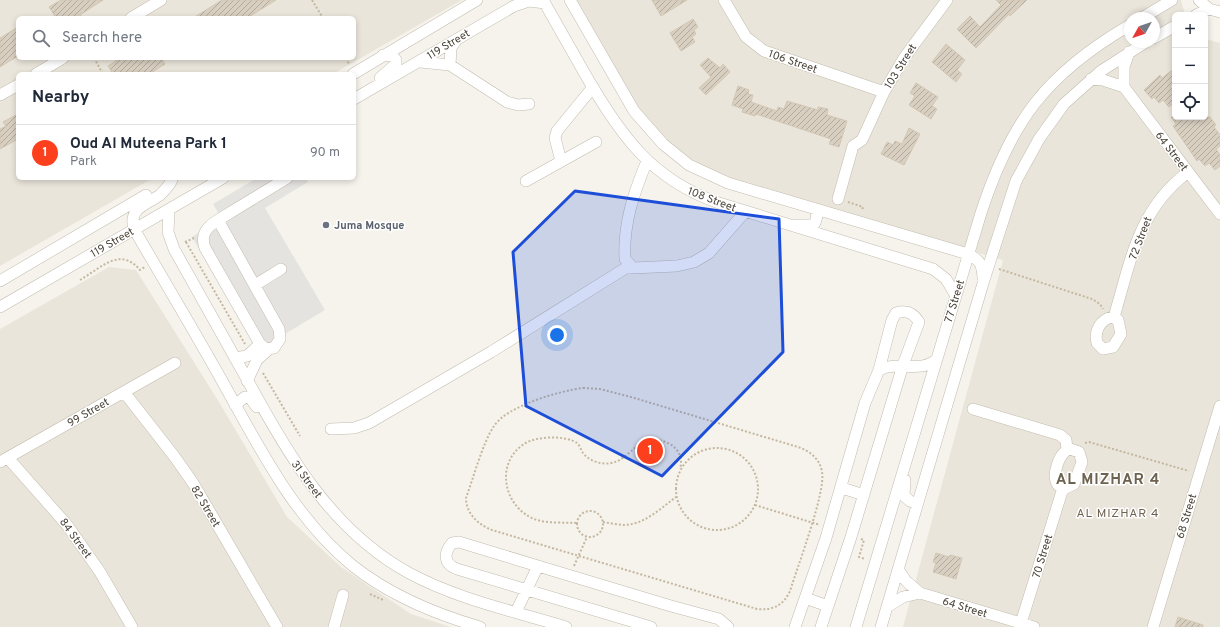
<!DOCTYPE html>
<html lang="en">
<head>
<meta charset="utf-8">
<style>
  :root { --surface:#fff; --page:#f6f6f7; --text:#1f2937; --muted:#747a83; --line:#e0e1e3; --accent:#fc3f1d }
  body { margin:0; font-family:Overpass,sans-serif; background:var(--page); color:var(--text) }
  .controls { position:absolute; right:12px; top:12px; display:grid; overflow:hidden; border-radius:6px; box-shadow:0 2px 6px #0003 }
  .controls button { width:36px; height:36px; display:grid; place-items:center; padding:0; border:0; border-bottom:1px solid var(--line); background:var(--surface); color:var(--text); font:20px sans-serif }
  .compass { position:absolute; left:1124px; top:12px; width:36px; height:36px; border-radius:50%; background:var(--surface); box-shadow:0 2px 6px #0003; rotate:230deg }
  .you { position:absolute; left:557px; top:335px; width:14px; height:14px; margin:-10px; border:3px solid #fff; border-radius:50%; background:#1a73e8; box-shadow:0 0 0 6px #1a73e833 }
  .badge { display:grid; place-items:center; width:26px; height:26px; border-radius:50%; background:var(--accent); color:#fff; font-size:13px; font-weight:700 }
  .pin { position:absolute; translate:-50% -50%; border:2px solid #fff; box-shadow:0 1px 4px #0006 }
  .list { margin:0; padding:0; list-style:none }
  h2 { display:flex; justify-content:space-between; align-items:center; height:52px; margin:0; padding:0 16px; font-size:17px }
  h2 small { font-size:13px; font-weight:400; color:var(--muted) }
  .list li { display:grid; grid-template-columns:26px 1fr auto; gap:12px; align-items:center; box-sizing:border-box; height:56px; padding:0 16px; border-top:1px solid var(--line) }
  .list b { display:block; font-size:15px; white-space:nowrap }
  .list p { margin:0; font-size:13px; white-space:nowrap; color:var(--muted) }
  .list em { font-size:13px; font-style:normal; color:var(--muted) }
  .icon { flex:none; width:22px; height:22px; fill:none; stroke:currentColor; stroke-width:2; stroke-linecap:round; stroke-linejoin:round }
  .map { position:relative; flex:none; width:1220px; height:627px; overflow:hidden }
  .search { position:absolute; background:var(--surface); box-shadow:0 2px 6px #0003; left:16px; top:16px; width:340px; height:44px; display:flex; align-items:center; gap:10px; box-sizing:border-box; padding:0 14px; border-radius:6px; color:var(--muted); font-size:15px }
  .panel { position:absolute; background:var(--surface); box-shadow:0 2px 6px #0003; left:16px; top:72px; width:340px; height:108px; border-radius:6px }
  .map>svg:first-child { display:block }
</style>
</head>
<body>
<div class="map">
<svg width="1220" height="627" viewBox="0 0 1220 627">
  <defs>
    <pattern id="building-hatch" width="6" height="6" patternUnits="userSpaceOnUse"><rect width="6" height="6" fill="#d8cfc1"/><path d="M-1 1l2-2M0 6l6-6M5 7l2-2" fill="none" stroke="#b1aa9e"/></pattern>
  </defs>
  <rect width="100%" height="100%" fill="#f6f3ec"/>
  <path fill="#eae5da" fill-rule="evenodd" d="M0,0H462L333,74H18V178H153L0,266ZM18,18H354V58H18Z
    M567,0H1181L1185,15H1175V117H1205V39L1220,43V627H903L1003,260L737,185L656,139ZM1130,18H1154V42H1130Z
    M109,267L136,270L219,402L287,517L341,567L411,614L451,627H0V329Z"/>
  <path fill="#e5e3e0" d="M257,178H306L308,182L265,208L325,310L258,350L192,237L222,219L213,204Z"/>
  <path fill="url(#building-hatch)" stroke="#d3c7b4" d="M61,0H103L80,15L82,18H56L49,7Z
    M222,0H276L247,18H193Z
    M652,0H687L661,16Z
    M996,0H1027L1010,16L1009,14L976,48L957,29L970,16L980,27L1001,5Z
    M693,19L698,27L694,30L696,34L692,37L695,42L681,51L670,33Z
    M18,27V56L0,67V38Z
    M946,44L965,60L957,70L962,74L956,82L932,62Z
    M115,58H161L165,64L149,74H113L108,66L116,61Z
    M708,58L720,68L723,64L730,72L706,95L699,88L711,77L700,65Z
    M1175,68V82L1170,86L1175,92V102L1169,107L1163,100L1159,103L1154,97L1152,99L1144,90L1160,75L1162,78Z
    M916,83L938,97L932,106L937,109L931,119L909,105L915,96L910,93Z
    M738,86L749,90L748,94L753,95L751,102L777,111L778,107L784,109L787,101L818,110V107L828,109L827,115L847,121L839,147L829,144L831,139L756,114L755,116L742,112L743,109L732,105Z
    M18,114V139L0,149V129L6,126L3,122Z
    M1171,117H1210L1216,125L1214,127L1220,135V146L1216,149L1220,155V166L1215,170L1209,163L1205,166L1199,159L1197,161L1173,126L1176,124Z
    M909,128L920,134L904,165L881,154L887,142L893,145L895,141L902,144Z
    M936,553L949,557L950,555L962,558L956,579L933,572L936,563L933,562Z
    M1178,617L1203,625V627H1175Z"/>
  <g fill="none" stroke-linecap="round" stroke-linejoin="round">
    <g stroke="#c2bbae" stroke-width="12">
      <path id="minor" d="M543,0C557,25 571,49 585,74C619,133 651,180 719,203L933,269L946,279L956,296
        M570,0L634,111L663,144L689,165L728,183L968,254C980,260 982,264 983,277
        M724,0L746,37L764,51L884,92
        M1199,0L1209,9L1220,12
        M1196,15L1209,9
        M131,18L161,0
        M1142,18L1172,0
        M1154,38L1175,26
        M420,62L450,65L507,102L518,105L529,104
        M450,65L451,48L457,39
        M36,74L63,58
        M353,74L477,0
        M380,78L396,64V60L393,56L383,55
        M1091,79L1103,80L1124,87L1220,214
        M1124,87V67L1129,52
        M0,95L18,85
        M354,99L514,6L529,1L545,3
        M561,161L555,138L557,131L593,87
        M647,161C634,192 623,224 625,259L633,268L677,266L694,262L709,253L745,212
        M172,180C169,186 165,190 160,195C146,205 128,208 134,229C163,279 193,329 221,379C258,445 293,517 353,566C390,595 435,614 480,627
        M526,181L596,142
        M838,199L853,146L862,140L884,92L904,58L947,0
        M169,211L168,232L174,249C199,293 223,337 248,381C288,455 332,531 409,573C457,599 513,611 566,627
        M218,220L279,329L280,339L274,348L266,349L260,344L205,248C200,234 207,227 218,220L287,178
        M797,225H810L815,223L817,216L815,209
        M0,281L146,195
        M255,285L281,269
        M0,307L223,178
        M1112,317L1118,320L1121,334L1113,347L1103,349L1097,343C1094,331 1100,320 1112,317Z
        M1114,317C1131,260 1138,210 1188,172
        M235,358L247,356L260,344
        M247,381L257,360L269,349
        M124,392L174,456L193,483L277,627
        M235,405L245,397L250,398L257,407
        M973,409L1060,435L1066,440L1067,449
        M331,429L354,428L369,423L491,352L629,266
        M1070,449L1079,452L1082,462L1074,484L1066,488L1058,485C1051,476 1059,452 1070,449Z
        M8,458L67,525L100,572L132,627
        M0,462L175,363
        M905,480L904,496L910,501L917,504
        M842,488L864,495
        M538,566L459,542L452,543C443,554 444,564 457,569L651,627
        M898,569L906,581L920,593L1034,627
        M805,598L828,606
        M887,607L903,597L920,593
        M516,612L538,566L671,606L719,619L728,627
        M1021,623L1063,488
        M334,627L343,595
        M795,627L826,538L865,403L879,370C899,360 921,374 937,359
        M821,627L851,537L903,365L919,322C913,312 906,310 896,313L892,320L879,370
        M856,627L981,213C1011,121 1046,74 1130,25
        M881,627L984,280L1016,181L1039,139L1064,104L1101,71L1146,42
        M1153,627L1220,406"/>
    </g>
    <path stroke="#c4b79f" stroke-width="2" stroke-dasharray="2 2" stroke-linecap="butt" d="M312,0L323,18
      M94,58L103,74
      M346,58L349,64
      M848,202L863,207L862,211
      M185,242L194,238
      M186,242L245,344
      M999,269L1092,299L1100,304L1103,309
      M80,280C101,268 120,246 140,270L145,267
      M263,373L300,436
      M583,388L600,389L631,397L798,447C810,451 820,459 822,472C826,492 797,568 790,591C784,605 772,611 757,609L492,530C479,525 466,514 466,498C473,479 483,442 494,426C507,406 559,391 583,388Z
      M1085,443L1089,442L1189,471
      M676 489a41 41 0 1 1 82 0a41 41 0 1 1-82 0Z
      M755,505L820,525
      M577 524a13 13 0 1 1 26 0a13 13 0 1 1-26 0Z
      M603,522C610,523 618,525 625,525C645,524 661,508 676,497
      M576,523C563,522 547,524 534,519C503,506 495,463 524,444C536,436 565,435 577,443C580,446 581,450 583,453C589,461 601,465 611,463C625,461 633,446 646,441C665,436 686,449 680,469
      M861,539L864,540L859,557L865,559
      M574,566L587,537
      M370,594L383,600"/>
    <use href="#minor" stroke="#fff" stroke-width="11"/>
  </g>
  <path fill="#1d4ed8" fill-opacity="0.2" stroke="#1d4ed8" stroke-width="3" stroke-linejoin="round" d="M575,191L779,219L783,352L662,476L526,406L513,252Z"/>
  <circle fill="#6b7280" stroke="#fff" stroke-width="1.5" cx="326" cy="225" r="4"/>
  <g text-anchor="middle" stroke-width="3" stroke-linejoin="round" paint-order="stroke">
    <g font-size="11" fill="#4b4439" stroke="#fff">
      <text transform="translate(448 44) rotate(-31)" y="4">119 Street</text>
      <text transform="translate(793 61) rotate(19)" y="4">106 Street</text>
      <text transform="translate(900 66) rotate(-58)" y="4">103 Street</text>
      <text transform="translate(1172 151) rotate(53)" y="4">64 Street</text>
      <text transform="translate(712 199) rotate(21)" y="4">108 Street</text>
      <text transform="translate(1140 238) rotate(-69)" y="4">72 Street</text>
      <text transform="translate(112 242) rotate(-30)" y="4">119 Street</text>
      <text transform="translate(954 301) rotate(-73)" y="4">77 Street</text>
      <text transform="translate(88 412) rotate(-30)" y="4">99 Street</text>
      <text transform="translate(307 479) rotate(54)" y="4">31 Street</text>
      <text transform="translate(206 506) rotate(59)" y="4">82 Street</text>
      <text transform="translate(1186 516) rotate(-73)" y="4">68 Street</text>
      <text transform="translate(76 538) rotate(54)" y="4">84 Street</text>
      <text transform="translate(1042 556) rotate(-73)" y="4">70 Street</text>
      <text transform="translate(965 607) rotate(17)" y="4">64 Street</text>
    </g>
    <g font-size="11" font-weight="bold" fill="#5b616d" stroke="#fff" text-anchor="start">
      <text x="334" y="229">Juma Mosque</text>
    </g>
    <g font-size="12" letter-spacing="1" fill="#6e6250" stroke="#fff">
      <text x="1118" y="517">AL MIZHAR 4</text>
    </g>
    <g font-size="15" font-weight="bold" letter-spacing="1" fill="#6e6250" stroke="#fff">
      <text x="1108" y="484">AL MIZHAR 4</text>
    </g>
  </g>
</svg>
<div class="controls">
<button>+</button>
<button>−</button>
<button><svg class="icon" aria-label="locate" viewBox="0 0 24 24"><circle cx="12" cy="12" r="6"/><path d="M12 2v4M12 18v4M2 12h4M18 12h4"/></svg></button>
</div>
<svg class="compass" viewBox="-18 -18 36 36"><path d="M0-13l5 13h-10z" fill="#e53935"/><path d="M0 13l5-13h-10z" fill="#747a83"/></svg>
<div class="you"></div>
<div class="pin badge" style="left:650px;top:451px">1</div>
<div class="search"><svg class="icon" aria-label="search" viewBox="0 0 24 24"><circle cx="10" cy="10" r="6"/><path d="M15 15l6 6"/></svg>Search here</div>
<section class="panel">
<h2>Nearby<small></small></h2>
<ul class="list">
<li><span class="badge">1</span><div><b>Oud Al Muteena Park 1</b><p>Park</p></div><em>90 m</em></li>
</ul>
</section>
</div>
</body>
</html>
